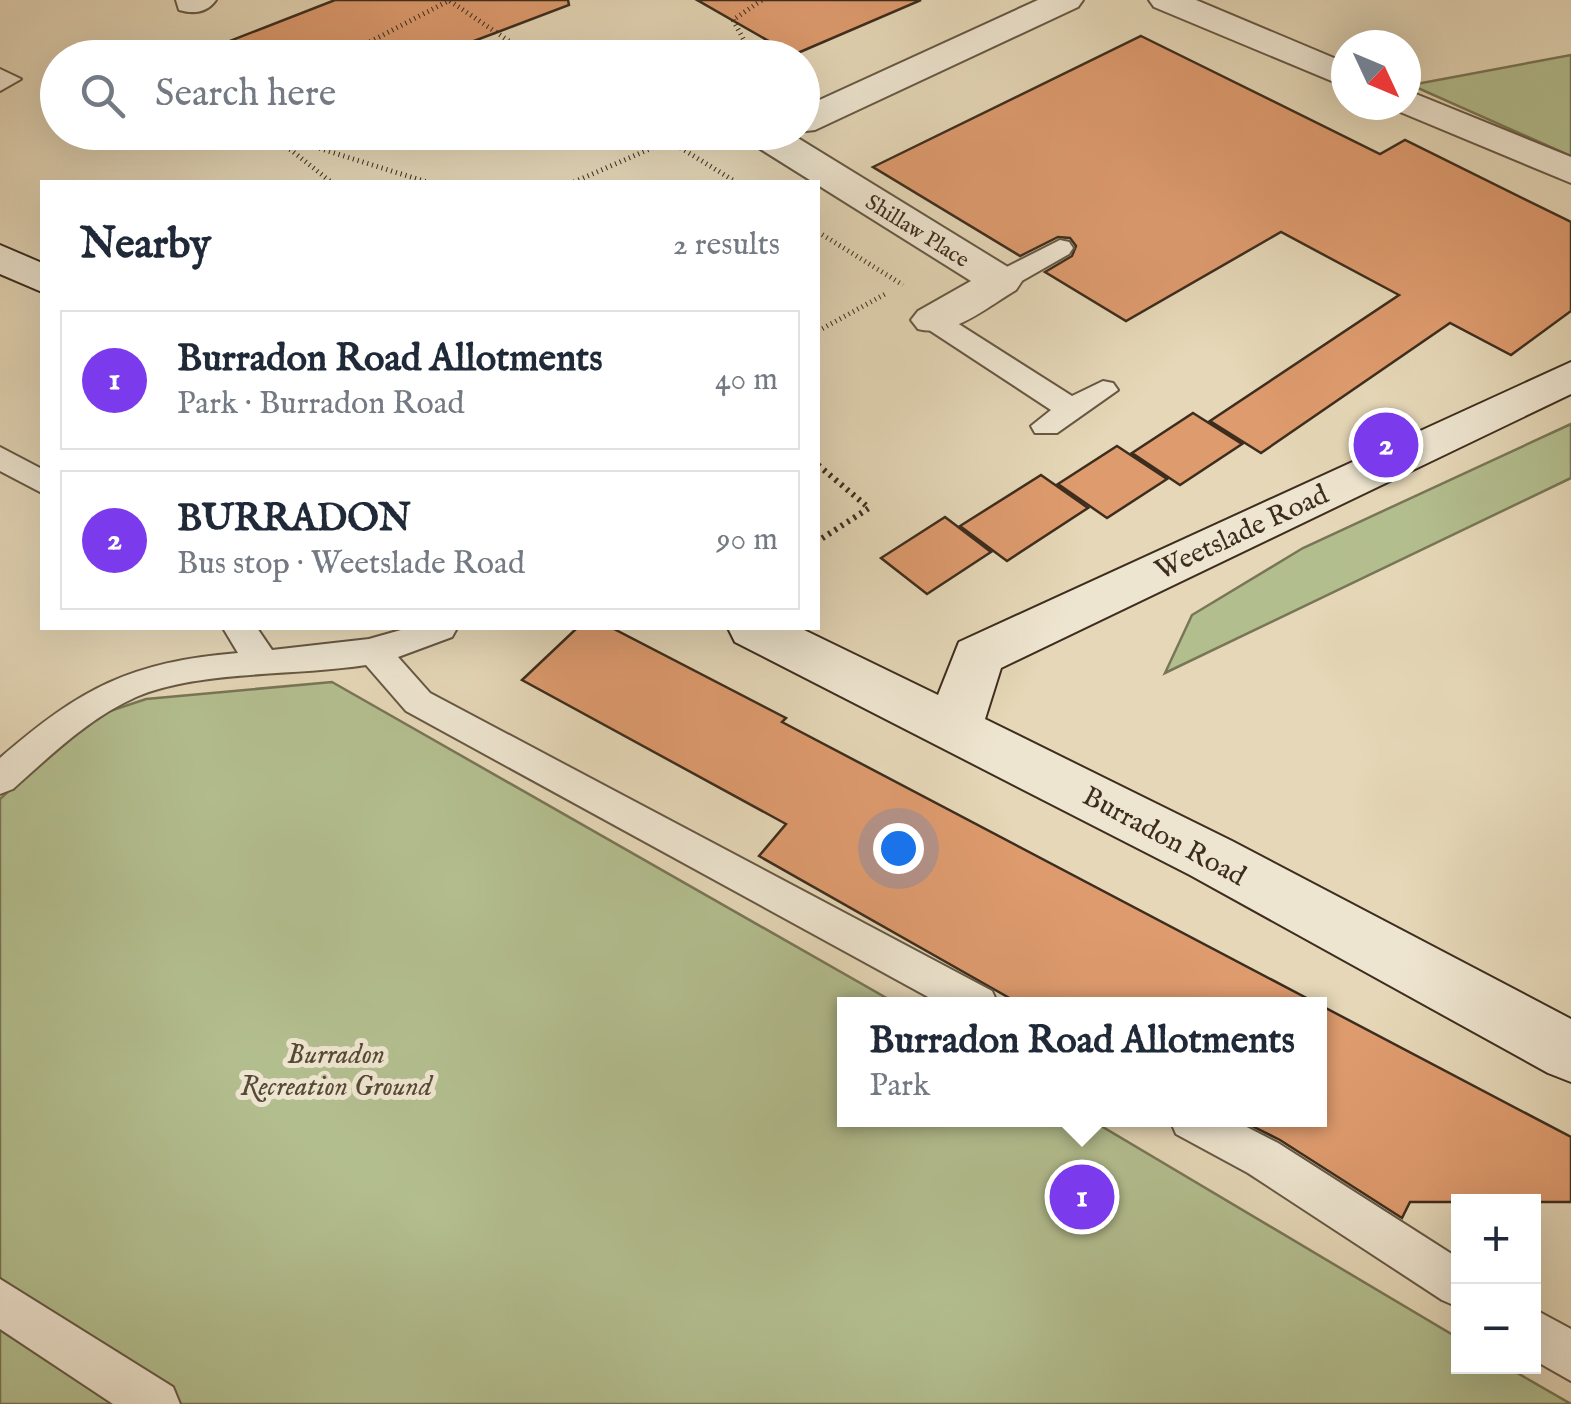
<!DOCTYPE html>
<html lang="en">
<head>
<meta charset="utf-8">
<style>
  :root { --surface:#fff; --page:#f2f2f3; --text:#1f2937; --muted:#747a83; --line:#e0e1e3; --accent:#7c3aed }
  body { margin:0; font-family:"IM FELL English",serif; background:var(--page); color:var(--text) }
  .controls { position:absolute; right:30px; bottom:30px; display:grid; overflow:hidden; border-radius:0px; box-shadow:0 10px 40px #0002 }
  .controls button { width:90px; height:90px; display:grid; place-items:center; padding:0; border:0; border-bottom:2px solid var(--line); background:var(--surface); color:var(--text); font:50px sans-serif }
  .compass { position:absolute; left:1331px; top:30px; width:90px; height:90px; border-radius:50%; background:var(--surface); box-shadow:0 10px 40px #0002; rotate:134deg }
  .you { position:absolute; left:898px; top:848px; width:35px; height:35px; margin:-25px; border:8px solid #fff; border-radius:50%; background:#1a73e8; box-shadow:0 0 0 15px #1a73e833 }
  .badge { display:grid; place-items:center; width:65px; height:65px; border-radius:50%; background:var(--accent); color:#fff; font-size:32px; font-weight:700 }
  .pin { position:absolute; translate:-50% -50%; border:5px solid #fff; box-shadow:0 2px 10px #0006 }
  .popup { position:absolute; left:837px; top:997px; width:490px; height:130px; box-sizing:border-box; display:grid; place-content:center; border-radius:0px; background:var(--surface); filter:drop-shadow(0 2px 8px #0005); font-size:32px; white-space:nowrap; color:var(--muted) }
  .popup b { font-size:38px; color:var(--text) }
  .popup::after { content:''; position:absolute; left:50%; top:100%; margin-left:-20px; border:20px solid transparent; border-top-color:var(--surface) }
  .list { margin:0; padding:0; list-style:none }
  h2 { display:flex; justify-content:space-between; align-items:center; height:130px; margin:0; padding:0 40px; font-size:42px }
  h2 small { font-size:32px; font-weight:400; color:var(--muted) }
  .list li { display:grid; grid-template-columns:65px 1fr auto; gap:30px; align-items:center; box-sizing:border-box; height:140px; margin:0 20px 20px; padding:0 20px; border:2px solid var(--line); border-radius:0px }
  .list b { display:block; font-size:38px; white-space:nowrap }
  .list p { margin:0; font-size:32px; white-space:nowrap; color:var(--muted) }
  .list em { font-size:32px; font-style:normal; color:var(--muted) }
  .icon { flex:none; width:55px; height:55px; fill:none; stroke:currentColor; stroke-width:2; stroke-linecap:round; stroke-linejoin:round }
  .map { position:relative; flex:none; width:1571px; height:1404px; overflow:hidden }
  .search { position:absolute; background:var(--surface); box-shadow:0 10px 40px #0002; left:40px; top:40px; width:780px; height:110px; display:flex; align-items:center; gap:25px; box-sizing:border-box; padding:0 35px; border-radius:55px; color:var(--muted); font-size:38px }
  .panel { position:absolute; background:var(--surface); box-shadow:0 10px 40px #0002; left:40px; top:180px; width:780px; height:450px; border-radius:0px }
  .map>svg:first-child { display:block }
</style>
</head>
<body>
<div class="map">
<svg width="1571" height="1404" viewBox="0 0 1571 1404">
  <rect width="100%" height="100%" fill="#e5d7b7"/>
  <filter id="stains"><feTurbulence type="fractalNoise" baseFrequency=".002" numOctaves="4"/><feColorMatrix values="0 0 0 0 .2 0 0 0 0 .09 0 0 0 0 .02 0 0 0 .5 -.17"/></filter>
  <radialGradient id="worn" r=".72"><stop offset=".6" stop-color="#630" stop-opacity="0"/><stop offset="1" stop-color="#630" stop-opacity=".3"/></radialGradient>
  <path fill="#b3be8f" stroke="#787656" stroke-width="2.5" d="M1571,55V156L1411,85Z
    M1571,424V478L1165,673L1192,615L1303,548Z
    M332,682L897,1004H844V1120H1091L1458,1338V1366L1507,1367L1571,1404H0V799L86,719L146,699Z"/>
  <path fill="#de9b6e" stroke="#3d2d1e" stroke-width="2.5" d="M335,0H568L569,5L429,58H205L204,51Z
    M697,0H921L793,55Z
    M1141,36L1380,154L1405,140L1571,222V311L1511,355L1450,323L1261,453L1210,421L1399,295L1281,232L1126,321L1045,272L1072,256L1076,246L1070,238L1058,237L1020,256L873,167Z
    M1193,413L1242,444L1180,485L1132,453Z
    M1117,446L1167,479L1107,518L1058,484Z
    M1041,475L1088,508L1007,561L960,526Z
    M945,517L991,552L927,594L881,558Z
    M577,628H612L786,718L782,722L1318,1004H1020L759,856L786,824L522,680Z
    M1320,1005L1571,1137V1202H1410L1402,1218L1280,1140L1240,1120H1320Z"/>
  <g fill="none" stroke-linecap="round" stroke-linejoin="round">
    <g stroke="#675844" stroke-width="4">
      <path id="lane" d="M0,69L21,79L0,91Z
        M1060,240L1069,242L1073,248L1069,254L1011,287L1001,289L987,281L991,275Z
        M933,312L943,314L1072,396L1103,381L1113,383L1118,390L1057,433H1035L1031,426L1051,410L923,326L919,320L923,314Z
        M0,447L42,469V493L0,471Z
        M223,628H257L272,650L369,639L408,628H457L452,637L398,657L430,693L992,991L998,1004H941L406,711L366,665C298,676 197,670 136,697C89,718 51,755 13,789L0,794V758C81,688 130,662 238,653Z
        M1170,1120H1233L1278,1143L1458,1258V1307L1442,1300L1248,1173L1176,1134Z
        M0,1279L173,1387L180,1404H113L0,1329Z
        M1534,1309L1571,1329V1381L1534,1360Z"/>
    </g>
    <g stroke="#675844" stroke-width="4">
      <path id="street" d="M176,0H216C207,13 193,14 179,10Z
        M1038,0H1083L1078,7L815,130L798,132H802V108Z
        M1149,0H1196L1346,63V87L1154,7Z
        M1406,90L1571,157V183L1393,109L1390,105H1406Z
        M741,132H788L1016,272L1022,281L1016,290C987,307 952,338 918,329L911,320L918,311L971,281L746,140Z"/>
    </g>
    <g stroke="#3d2d1e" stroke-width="4">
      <path id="secondary" d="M0,245L42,263V292L0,274Z
        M1571,362V394L1001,668L985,719L1232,841L1571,1019V1082L1548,1073L1190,875L735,642L728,628H800L938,695L959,642Z"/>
    </g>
    <path stroke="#3d2d1e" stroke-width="5" stroke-dasharray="1 4" stroke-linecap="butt" d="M450,1L534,58
      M339,58L450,0
      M597,58L628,45L653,58
      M715,58L746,44L733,20L762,0
      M248,132L291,150L331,182
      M267,132L427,182
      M655,132L736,182
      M574,182L668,141
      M818,232L903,285
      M818,331L887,293"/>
    <path stroke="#3d2d1e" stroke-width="6" stroke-dasharray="2.5 5" stroke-linecap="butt" d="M818,465L869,508L818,541"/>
    <use href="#lane" fill="#eee5d0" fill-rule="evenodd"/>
    <use href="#street" fill="#eee5d0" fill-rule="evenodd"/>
    <use href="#secondary" fill="#eee5d0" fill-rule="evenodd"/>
  </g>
  <g text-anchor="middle" stroke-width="10" stroke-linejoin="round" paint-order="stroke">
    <g font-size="22" fill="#3d2d1e" stroke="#eee5d0">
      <text transform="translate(918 230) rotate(32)" y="8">Shillaw Place</text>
    </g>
    <g font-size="28" fill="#3d2d1e" stroke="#eee5d0">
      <text transform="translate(1241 531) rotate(-25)" y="10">Weetslade Road</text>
      <text transform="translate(1165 835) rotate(28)" y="10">Burradon Road</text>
    </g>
    <g font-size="28" font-style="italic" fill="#554a35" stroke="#eee5d0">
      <text x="336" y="1063">Burradon<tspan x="336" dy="32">Recreation Ground</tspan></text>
    </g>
  </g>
  <rect width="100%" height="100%" filter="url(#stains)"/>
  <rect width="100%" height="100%" fill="url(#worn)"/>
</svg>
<div class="controls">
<button>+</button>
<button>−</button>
</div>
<svg class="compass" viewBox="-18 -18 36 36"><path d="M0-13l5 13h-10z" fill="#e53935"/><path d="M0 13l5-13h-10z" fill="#747a83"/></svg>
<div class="you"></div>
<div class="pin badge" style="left:1082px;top:1197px">1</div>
<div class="popup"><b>Burradon Road Allotments</b>Park</div>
<div class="pin badge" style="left:1386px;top:445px">2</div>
<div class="search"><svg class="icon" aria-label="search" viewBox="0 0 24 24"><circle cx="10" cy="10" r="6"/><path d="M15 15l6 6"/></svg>Search here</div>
<section class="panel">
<h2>Nearby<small>2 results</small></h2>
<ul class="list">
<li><span class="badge">1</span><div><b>Burradon Road Allotments</b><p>Park · Burradon Road</p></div><em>40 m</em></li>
<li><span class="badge">2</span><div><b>BURRADON</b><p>Bus stop · Weetslade Road</p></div><em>90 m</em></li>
</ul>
</section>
</div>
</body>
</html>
